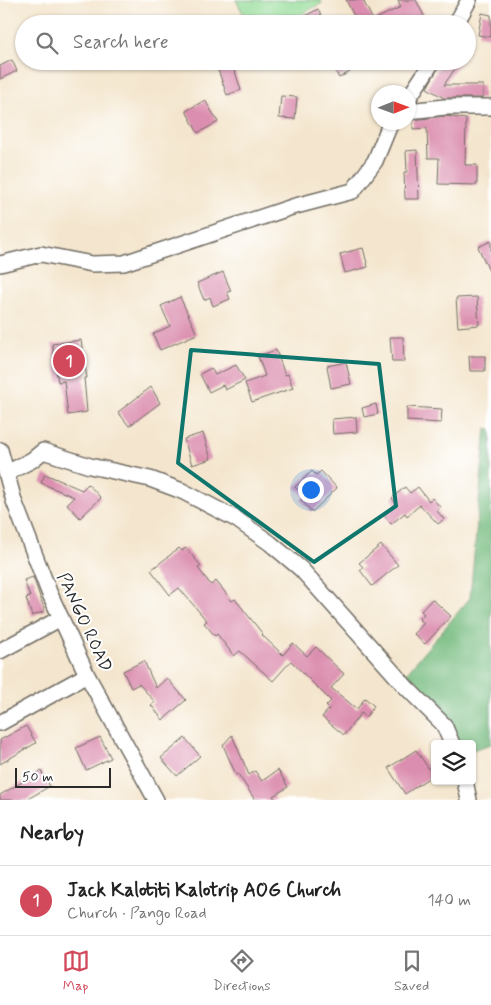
<!DOCTYPE html>
<html lang="en">
<head>
<meta charset="utf-8">
<style>
  :root { --surface:#fff; --page:#f6f6f6; --text:#222; --muted:#767676; --line:#e0e0e0; --accent:#d1495b }
  body { margin:0; font-family:Mynerve,sans-serif; background:var(--page); color:var(--text) }
  .controls { position:absolute; right:15px; bottom:15px; display:grid; overflow:hidden; border-radius:5px; box-shadow:0 1px 4px #0004 }
  .controls button { width:45px; height:45px; display:grid; place-items:center; padding:0; border:0; border-bottom:1px solid var(--line); background:var(--surface); color:var(--text); font:25px sans-serif }
  .compass { position:absolute; left:371px; top:85px; width:45px; height:45px; border-radius:50%; background:var(--surface); box-shadow:0 1px 4px #0004; rotate:89deg }
  .scale { position:absolute; left:15px; bottom:12px; width:96px; box-sizing:border-box; padding-left:5px; border:2px solid #2b2b2b; border-top:0; font-size:14px; line-height:18px; white-space:nowrap; color:#2b2b2b; -webkit-text-stroke:4px #fff; paint-order:stroke }
  .you { position:absolute; left:310px; top:489px; width:18px; height:18px; margin:-12px; border:4px solid #fff; border-radius:50%; background:#1a73e8; box-shadow:0 0 0 8px #1a73e833 }
  .badge { display:grid; place-items:center; width:32px; height:32px; border-radius:50%; background:var(--accent); color:#fff; font-size:16px; font-weight:700 }
  .pin { position:absolute; translate:-50% -50%; border:2px solid #fff; box-shadow:0 1px 5px #0006 }
  .list { margin:0; padding:0; list-style:none }
  h2 { display:flex; justify-content:space-between; align-items:center; height:65px; margin:0; padding:0 20px; font-size:21px }
  h2 small { font-size:16px; font-weight:400; color:var(--muted) }
  .list li { display:grid; grid-template-columns:32px 1fr auto; gap:15px; align-items:center; box-sizing:border-box; height:70px; padding:0 20px; border-top:1px solid var(--line) }
  .list b { display:block; font-size:19px; white-space:nowrap }
  .list p { margin:0; font-size:16px; white-space:nowrap; color:var(--muted) }
  .list em { font-size:16px; font-style:normal; color:var(--muted) }
  .icon { flex:none; width:28px; height:28px; fill:none; stroke:currentColor; stroke-width:2; stroke-linecap:round; stroke-linejoin:round }
  .map { position:relative; flex:none; width:491px; height:800px; overflow:hidden }
  .search { position:absolute; background:var(--surface); box-shadow:0 1px 4px #0004; left:15px; right:15px; top:15px; height:55px; display:flex; align-items:center; gap:12px; box-sizing:border-box; padding:0 18px; border-radius:28px; color:var(--muted); font-size:19px }
  .sheet { height:135px; background:var(--surface) }
  nav { display:flex; justify-content:space-around; align-items:center; box-sizing:border-box; height:70px; border-top:1px solid var(--line); background:var(--surface); font-size:14px; color:var(--muted) }
  nav a { display:grid; justify-items:center; gap:2px }
  nav .on { color:var(--accent) }
  .map>svg:first-child { display:block }
</style>
</head>
<body>
<div class="map">
<svg width="491" height="800" viewBox="0 0 491 800">
  <rect width="100%" height="100%" fill="#fff"/>
  <filter id="ink" filterUnits="userSpaceOnUse"><feTurbulence type="fractalNoise" baseFrequency=".02" numOctaves="2"/><feDisplacementMap in="SourceGraphic" scale="10" xChannelSelector="R" yChannelSelector="G"/><feConvolveMatrix kernelMatrix="1 2 1 2 8 2 1 2 1" color-interpolation-filters="sRGB"/></filter>
  <filter id="wash" filterUnits="userSpaceOnUse"><feTurbulence type="fractalNoise" baseFrequency=".0096" numOctaves="4" result="noise"/><feDisplacementMap in="SourceGraphic" scale="20" xChannelSelector="R" yChannelSelector="G"/><feGaussianBlur stdDeviation="1.12" result="paint"/><feColorMatrix in="noise" values="0 0 0 0 0 0 0 0 0 0 0 0 0 0 0 0 0 1.4 0 .05"/><feComposite in="paint" operator="in"/></filter>
  <g filter="url(#wash)">
    <rect width="100%" height="100%" fill="#f4e6ce"/>
    <path fill="#94dc97" stroke="#608461" d="M236,0H320L322,3L283,24H249Z"/>
    <path fill="#77bc80" stroke="#517456" d="M486,428L491,429V744L472,750V744H458L403,677L470,598Z"/>
    <g id="blocks">
      <path fill="#db8eaf" d="M346,0H363L373,20L401,7L398,0H416L428,24H358Z
        M318,9L325,24H309L305,16Z
        M482,13L491,15V37L478,35Z
        M12,60L17,71L0,79V66Z
        M330,61H346L351,71L339,78Z
        M442,61H460L444,85H483V98H444L427,88Z
        M232,62L241,90L227,95L217,67Z
        M281,96L297,97L295,119L279,118Z
        M205,100L218,122L198,133L186,111Z
        M445,116L466,119L465,165H477V185L438,184L439,158H428L427,128L413,129V120Z
        M417,150L419,199H405L404,172H407L406,151Z
        M491,241V275L478,247Z
        M363,248L368,267L345,273L340,254Z
        M223,272L231,291L227,292L230,299L213,306L210,297L204,300L197,283Z
        M180,297L197,334L160,350L153,334L170,326L161,306Z
        M477,297L479,325L458,327L456,298Z
        M390,337H403L404,362H392Z
        M81,340L87,378H84L87,412L68,415L64,381L58,382L52,344Z
        M276,350L285,375L288,374L293,388L252,402L245,383L265,376L258,356Z
        M469,356H485V371H470Z
        M346,362L351,384L331,388L327,366Z
        M236,365L245,380L225,390L223,385L209,392L200,374L211,368L215,375Z
        M151,387L160,403L129,426L118,412Z
        M376,404L378,414L364,417L362,408Z
        M407,407L442,409L441,423L407,421Z
        M356,417L357,432L333,434L332,419Z
        M203,433L211,459L192,465L184,439Z
        M312,471L316,475L321,471L337,488L312,512L301,500L304,496L295,487Z
        M45,474L82,490L88,484L101,498L80,518L67,504L74,497L41,483Z
        M405,487L410,493L418,487L429,501L432,498L440,507L437,511L444,519L438,524L420,505L407,516L405,513L391,524L384,515L397,505L392,498Z
        M381,545L398,565L372,586L360,570L363,567L359,563Z
        M179,548L182,551L186,548L201,566L198,568L211,585L216,581L232,601L235,599L262,633L261,634L283,655L293,643L307,656L316,647L344,674L331,688L357,709L365,698L374,706L366,717L361,713L344,735L322,717L329,709L326,706L331,701L291,661L273,681L240,651L234,656L217,634L215,636L204,623L207,621L179,588L170,595L151,570Z
        M33,577L45,611L32,616L26,598L30,597L24,580Z
        M432,599L451,616L425,644L414,634L424,623L419,619L424,614L421,611Z
        M144,661L156,688L167,678L186,700L163,720L151,705L155,702L139,684L131,688L123,671Z
        M26,726L36,743L0,764V740Z
        M232,735L249,775L255,771L262,781L278,770L288,787L273,796L276,800H255L238,774L236,775L223,745Z
        M100,737L111,758L86,770L76,748Z
        M185,738L200,756L177,776L161,758Z
        M416,750L433,775L405,794L388,768Z
        M41,771L50,786L26,800H0V795Z"/>
    </g>
  </g>
  <g filter="url(#ink)">
    <use href="#blocks" fill-opacity="0" stroke="#716c64" stroke-width="1"/>
    <g fill="none" stroke-linecap="round" stroke-linejoin="round">
      <g stroke="#716c64" stroke-width="18">
        <path id="minor" d="M456,24L469,0
          M408,99L433,61
          M408,111L445,107H491
          M0,264L41,254L92,264L124,263L292,207L353,191L375,161L391,122
          M0,450L14,501L49,592L87,675L156,800
          M7,473L32,460L43,451L90,466L150,479L182,491L236,519L270,543L301,569L406,687L444,725L452,744
          M0,651L61,618
          M0,723L87,675
          M465,781L469,800"/>
      </g>
      <use href="#minor" stroke="#fff" stroke-width="15"/>
    </g>
  </g>
  <path fill="none" stroke="#0f766e" stroke-width="4" stroke-linejoin="round" d="M191,350L379,364L396,506L314,562L178,463Z"/>
  <g text-anchor="middle" stroke-width="4" stroke-linejoin="round" paint-order="stroke">
    <g font-size="18" fill="#2b2b2b" stroke="#fff">
      <text transform="translate(85 622) rotate(65)" y="6">PANGO ROAD</text>
    </g>
  </g>
</svg>
<div class="controls">
<button><svg class="icon" aria-label="layers" viewBox="0 0 24 24"><path d="M12 4l9 5-9 5-9-5zM3 14l9 5 9-5"/></svg></button>
</div>
<svg class="compass" viewBox="-18 -18 36 36"><path d="M0-13l5 13h-10z" fill="#e53935"/><path d="M0 13l5-13h-10z" fill="#767676"/></svg>
<div class="scale">50 m</div>
<div class="you"></div>
<div class="pin badge" style="left:69px;top:361px">1</div>
<div class="search"><svg class="icon" aria-label="search" viewBox="0 0 24 24"><circle cx="10" cy="10" r="6"/><path d="M15 15l6 6"/></svg>Search here</div>
</div>
<section class="sheet">
<h2>Nearby<small></small></h2>
<ul class="list">
<li><span class="badge">1</span><div><b>Jack Kalotiti Kalotrip AOG Church</b><p>Church · Pango Road</p></div><em>140 m</em></li>
</ul>
</section>
<nav>
<a class="on"><svg class="icon" aria-label="map" viewBox="0 0 24 24"><path d="M3 6l6-2 6 2 6-2v14l-6 2-6-2-6 2zM9 4v14M15 6v14"/></svg>Map</a>
<a><svg class="icon" aria-label="directions" viewBox="0 0 24 24"><path d="M12 3l9 9-9 9-9-9zM9 14v-3h6M13 9l2 2-2 2"/></svg>Directions</a>
<a><svg class="icon" aria-label="saved" viewBox="0 0 24 24"><path d="M7 4h10v16l-5-4-5 4z"/></svg>Saved</a>
</nav>
</body>
</html>
